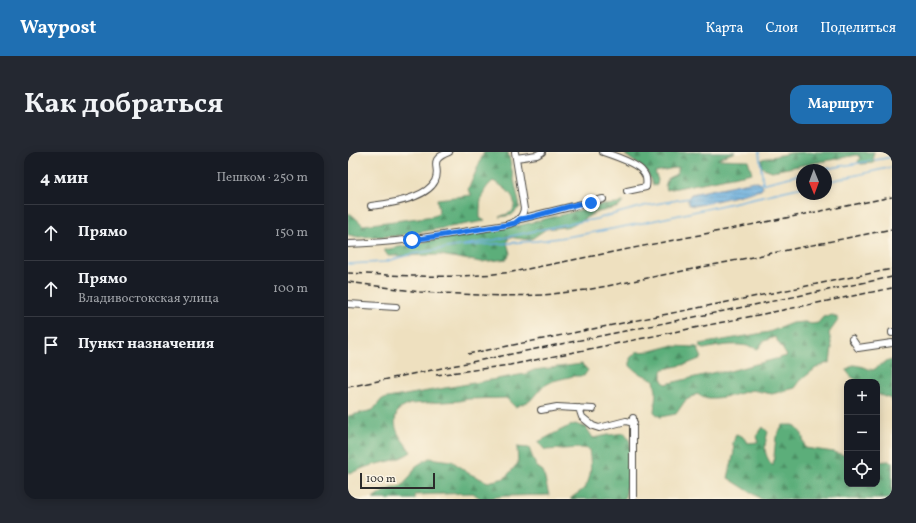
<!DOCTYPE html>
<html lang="ru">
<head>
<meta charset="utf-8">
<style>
  :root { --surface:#171b24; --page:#242831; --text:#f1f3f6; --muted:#9ea1a6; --line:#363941; --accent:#1f6fb2 }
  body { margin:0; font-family:Vollkorn,serif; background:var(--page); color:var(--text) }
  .controls { position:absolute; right:12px; bottom:12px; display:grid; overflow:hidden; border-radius:8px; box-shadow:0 2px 10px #0003 }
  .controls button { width:36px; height:36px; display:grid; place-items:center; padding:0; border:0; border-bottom:1px solid var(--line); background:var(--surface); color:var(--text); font:20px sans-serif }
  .compass { position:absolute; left:448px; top:12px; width:36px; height:36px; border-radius:50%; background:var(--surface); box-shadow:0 2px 10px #0003; rotate:179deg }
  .scale { position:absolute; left:12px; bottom:10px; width:75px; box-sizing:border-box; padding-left:4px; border:2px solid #2b2b2b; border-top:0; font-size:11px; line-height:14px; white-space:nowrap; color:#2b2b2b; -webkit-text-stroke:3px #fcf5e5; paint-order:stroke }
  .stop { position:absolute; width:12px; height:12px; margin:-9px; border:3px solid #1a73e8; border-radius:50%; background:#fff }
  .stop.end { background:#1a73e8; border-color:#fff; box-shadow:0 1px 4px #0008 }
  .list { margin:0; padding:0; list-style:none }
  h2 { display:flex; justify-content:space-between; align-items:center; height:52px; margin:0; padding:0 16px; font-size:17px }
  h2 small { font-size:13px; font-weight:400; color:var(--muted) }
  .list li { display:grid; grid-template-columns:26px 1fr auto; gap:12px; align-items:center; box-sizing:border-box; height:56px; padding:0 16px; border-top:1px solid var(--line) }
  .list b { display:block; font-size:15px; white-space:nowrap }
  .list p { margin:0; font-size:13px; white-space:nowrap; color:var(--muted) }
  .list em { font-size:13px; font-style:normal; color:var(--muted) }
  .icon { flex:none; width:22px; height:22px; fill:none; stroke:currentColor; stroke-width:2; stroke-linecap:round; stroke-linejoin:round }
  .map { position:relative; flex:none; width:544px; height:347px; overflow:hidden; border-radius:12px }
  header { display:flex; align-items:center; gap:24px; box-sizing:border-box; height:56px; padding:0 20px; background:var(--accent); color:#fff }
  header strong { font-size:19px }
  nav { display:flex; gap:22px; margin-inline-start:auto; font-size:14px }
  .intro { display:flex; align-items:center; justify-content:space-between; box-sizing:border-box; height:96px; padding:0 24px }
  h1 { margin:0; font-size:28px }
  .button { padding:10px 18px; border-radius:12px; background:var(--accent); color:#fff; font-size:14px; font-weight:700 }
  main { display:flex; gap:24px; padding:0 24px }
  aside { flex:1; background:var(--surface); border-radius:12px; box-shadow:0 2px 10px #0003 }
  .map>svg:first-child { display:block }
</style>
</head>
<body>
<header>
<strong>Waypost</strong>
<nav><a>Карта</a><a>Слои</a><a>Поделиться</a></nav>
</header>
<div class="intro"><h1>Как добраться</h1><a class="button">Маршрут</a></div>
<main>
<aside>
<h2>4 мин<small>Пешком · 250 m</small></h2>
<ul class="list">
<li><svg class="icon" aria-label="ahead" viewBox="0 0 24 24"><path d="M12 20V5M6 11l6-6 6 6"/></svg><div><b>Прямо</b></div><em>150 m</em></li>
<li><svg class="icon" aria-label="ahead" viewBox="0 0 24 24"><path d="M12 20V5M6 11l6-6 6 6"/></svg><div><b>Прямо</b><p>Владивостокская улица</p></div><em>100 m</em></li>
<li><svg class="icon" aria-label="arrive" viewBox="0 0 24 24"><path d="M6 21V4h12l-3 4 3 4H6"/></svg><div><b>Пункт назначения</b></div></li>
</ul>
</aside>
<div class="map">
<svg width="544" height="347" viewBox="0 0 544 347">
  <defs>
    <pattern id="forest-firs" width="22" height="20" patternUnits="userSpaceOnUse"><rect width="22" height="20" fill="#5cae7a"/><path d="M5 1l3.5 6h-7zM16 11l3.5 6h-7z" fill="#4c8e64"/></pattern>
    <pattern id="water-rules" width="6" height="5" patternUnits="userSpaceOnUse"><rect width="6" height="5" fill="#68adde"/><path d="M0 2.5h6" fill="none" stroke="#568db4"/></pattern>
  </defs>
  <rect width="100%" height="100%" fill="#fcf5e5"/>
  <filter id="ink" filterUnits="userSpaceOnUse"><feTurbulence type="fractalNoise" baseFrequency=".025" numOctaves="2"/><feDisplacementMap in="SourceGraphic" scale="8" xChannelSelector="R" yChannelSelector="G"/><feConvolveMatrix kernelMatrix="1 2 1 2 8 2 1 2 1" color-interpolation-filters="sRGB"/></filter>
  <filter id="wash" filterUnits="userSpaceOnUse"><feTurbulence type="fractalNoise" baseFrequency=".012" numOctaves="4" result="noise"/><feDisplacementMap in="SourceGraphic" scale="16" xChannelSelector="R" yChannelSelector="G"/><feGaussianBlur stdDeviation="0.9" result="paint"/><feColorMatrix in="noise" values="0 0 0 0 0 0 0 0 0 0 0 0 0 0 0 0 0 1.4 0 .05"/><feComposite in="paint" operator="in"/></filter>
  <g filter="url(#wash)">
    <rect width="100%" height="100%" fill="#eee0bf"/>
    <path fill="url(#forest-firs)" stroke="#446c52" d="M136,0H160L172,55L164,63L151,65L164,60C172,45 156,35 145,29C132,40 132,50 132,66L137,69L49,84L10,85L0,83V62H3L15,73L86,64L91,60L89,47L124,43L120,38Z
      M285,0L299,2L303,0H387L369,7L400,8L404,21L319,38L317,34L320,26L329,22L331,15L307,20L310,28L309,33H305L298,18L277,3Z
      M463,0H527L525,2L526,11L513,12L510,10L512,6L509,3L424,19L413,15L414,7L442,1Z
      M276,49L271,55L246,61L224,74L198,77L182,88L161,85L159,91L162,101L159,107L133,110L92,103L40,104L36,98L121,81L173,73L252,53L270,52Z
      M485,163L491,167L481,181L484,195L482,210L468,216L453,228L447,236L424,242L404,238L383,244L367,246H356L349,242L337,249L328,262L312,265L306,260L308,240L306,228L289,220L282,214V206L288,200L303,199L322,194L349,195L354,206L339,212L316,217L314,219V229L318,232L368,220H378L439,204L427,185L416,189L410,197C392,190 374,193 356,197L352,195V192L421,180L444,171L457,170L463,172L470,171L475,165Z
      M544,208V250L543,247L529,242V230C515,230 506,231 498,218L505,213C513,213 518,217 525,218L537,210Z
      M234,212L240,218L236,224H225L205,229L194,235L182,249L167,255L158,246L120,247L111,249L62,252L50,258C42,277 53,285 63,300C49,310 33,310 18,315C12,317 7,320 0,321V264L25,258L34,247L177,222L186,218Z
      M227,272L238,275L245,286L260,283L277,281C278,284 281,287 282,290C283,297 280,341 276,347H222C225,344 229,342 233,339C245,329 243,312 241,297L233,296L197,298L190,290C202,284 213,277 227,272Z
      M435,273H446L454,282L457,296L486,300L499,304V332H529V310L540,309L544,310V347H413L380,326L386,300L385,291L388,282L394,284L400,291L410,290L409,283L415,275L420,280C416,294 415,302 425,314L428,285Z
      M169,295L181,296L188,314L195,319L201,343L157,344L133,347L125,341L67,343V347H25L36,339L54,334L62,325L68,314L81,306L104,309L120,321L140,330L157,326L170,311Z"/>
    <path fill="url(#water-rules)" stroke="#4a6c84" d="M406,29L412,31L415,35L413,38L347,54L341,53C339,48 340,46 343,42Z"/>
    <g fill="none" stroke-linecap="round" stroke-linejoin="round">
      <path stroke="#68adde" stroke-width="1.5" d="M411,0L415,31
        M472,18L544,5
        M478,30L544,15
        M413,32L454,22
        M115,94C142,92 170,91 197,88C284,76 369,54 454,35
        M0,112L36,110L64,102L146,88L218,72L248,67L296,54L341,46"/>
    </g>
  </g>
  <g filter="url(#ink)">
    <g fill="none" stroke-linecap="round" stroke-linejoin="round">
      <g stroke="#484641" stroke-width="8">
        <path id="minor" d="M255,0C264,3 290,12 295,20C299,24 299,29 298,35L279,39
          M168,6L189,3L194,0
          M23,54C40,52 78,47 87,29C94,15 78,9 101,0
          M172,67L255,47
          M0,92C53,91 106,81 158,73C168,70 174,67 176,57L167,0
          M0,152L48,155
          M544,180V181
          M504,187L510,196L544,191
          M231,256L234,265L245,274L251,276L278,269L286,271
          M193,258L209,255L245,257
          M285,347V266"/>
      </g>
      <use href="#minor" stroke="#fff" stroke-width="6"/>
      <path stroke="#2b2b2b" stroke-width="1.5" stroke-dasharray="6 3" stroke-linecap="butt" d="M0,121C55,124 109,127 164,120L544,45
        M0,130L72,140L152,144L196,143L238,138L280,130L544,77
        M120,202L544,117
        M88,223L162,213L544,136
        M0,235L544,125"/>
    </g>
  </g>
  <g fill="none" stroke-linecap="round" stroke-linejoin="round" filter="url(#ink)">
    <path stroke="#1a73e8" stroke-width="5" d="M64,88L158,73L167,71L172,67L183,65L230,52L243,51"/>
  </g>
</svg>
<div class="controls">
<button>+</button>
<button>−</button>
<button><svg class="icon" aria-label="locate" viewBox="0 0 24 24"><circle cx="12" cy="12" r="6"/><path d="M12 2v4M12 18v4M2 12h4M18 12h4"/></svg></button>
</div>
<svg class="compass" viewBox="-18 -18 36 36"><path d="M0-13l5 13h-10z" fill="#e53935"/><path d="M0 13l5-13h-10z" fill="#9ea1a6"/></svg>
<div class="scale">100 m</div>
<div class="stop" style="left:64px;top:88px"></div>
<div class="stop end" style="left:243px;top:51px"></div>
</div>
</main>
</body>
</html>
